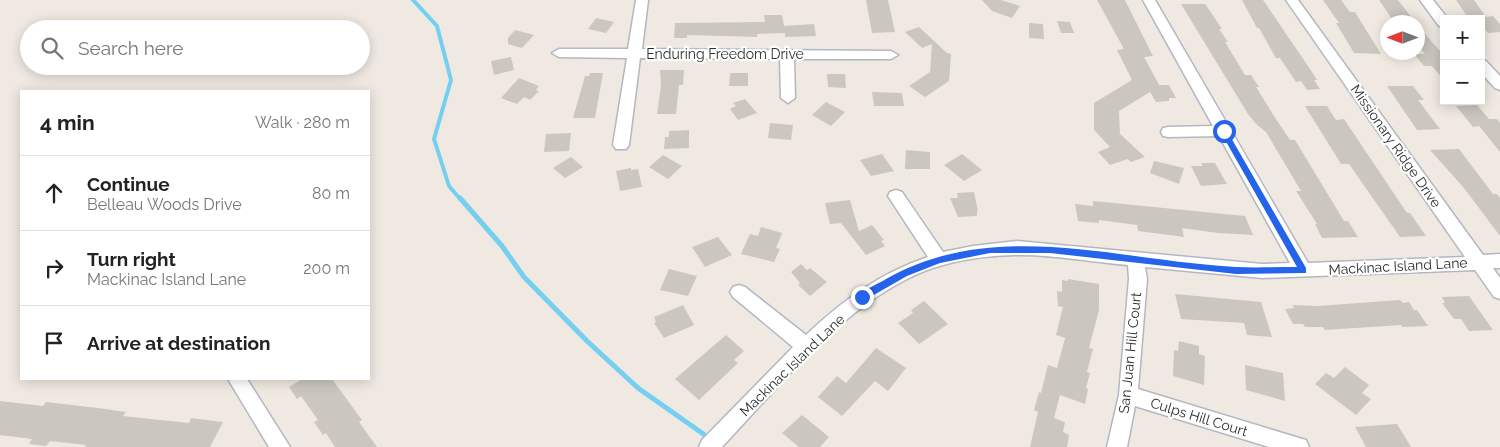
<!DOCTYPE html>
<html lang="en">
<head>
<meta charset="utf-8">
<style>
  :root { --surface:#fff; --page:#f2f2f2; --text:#222; --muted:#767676; --line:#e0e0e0 }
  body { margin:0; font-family:Raleway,sans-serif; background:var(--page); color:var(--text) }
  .controls { position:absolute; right:15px; top:15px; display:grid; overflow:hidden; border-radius:0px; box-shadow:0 2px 12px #0003 }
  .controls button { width:45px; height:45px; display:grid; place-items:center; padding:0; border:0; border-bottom:1px solid var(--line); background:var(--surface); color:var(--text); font:25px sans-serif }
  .compass { position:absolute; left:1380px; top:15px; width:45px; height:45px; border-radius:50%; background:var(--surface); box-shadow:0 2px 12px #0003; rotate:270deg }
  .stop { position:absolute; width:15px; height:15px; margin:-11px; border:4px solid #2563eb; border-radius:50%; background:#fff }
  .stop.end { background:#2563eb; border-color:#fff; box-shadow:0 1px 5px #0008 }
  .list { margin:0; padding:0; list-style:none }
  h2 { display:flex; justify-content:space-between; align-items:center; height:65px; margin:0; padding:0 20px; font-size:21px }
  h2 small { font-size:16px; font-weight:400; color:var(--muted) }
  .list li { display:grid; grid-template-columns:32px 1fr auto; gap:15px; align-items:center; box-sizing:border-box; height:75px; padding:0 20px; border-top:1px solid var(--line) }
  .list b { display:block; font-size:19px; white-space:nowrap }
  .list p { margin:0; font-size:16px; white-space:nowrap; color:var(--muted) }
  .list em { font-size:16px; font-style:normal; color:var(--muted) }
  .icon { flex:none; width:28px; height:28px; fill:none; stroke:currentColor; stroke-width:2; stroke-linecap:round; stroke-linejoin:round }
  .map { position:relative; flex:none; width:1500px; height:447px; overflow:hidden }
  .search { position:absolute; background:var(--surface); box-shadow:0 2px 12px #0003; left:20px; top:20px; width:350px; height:55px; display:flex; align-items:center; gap:12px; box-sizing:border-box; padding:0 18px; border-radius:28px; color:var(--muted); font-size:19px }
  .panel { position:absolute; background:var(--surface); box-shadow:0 2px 12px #0003; left:20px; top:90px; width:350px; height:290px; border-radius:0px }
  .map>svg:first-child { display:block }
</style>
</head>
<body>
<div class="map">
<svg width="1500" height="447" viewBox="0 0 1500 447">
  <rect width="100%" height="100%" fill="#efe9e1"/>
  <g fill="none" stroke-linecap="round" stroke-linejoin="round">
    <path stroke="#75cff0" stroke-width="4" d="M413,0L437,26L451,80L434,139L449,186L461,200"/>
    <path stroke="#75cff0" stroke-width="5" d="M460,198L502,246L524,277L587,341L638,388L709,438"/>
  </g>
  <path fill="#cbc7bf" d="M866,0H888L895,32L872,33Z
    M982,0H1001L1020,6L1012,18L992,11Z
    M1097,0H1125L1153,56L1144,57L1157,81L1159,85H1169L1176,98H1169V101L1156,102L1150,92L1119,111L1120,134L1145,157L1131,162L1128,159L1110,165L1098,152L1110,147L1094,130V103L1132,80L1117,50L1124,49Z
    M1242,0H1263L1312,72L1317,80H1314L1320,89L1307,90L1301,81L1296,82L1280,58H1276L1259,28H1257Z
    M1323,0H1341L1350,12H1355L1381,54L1354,53L1336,23H1339Z
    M1379,0H1398L1415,22H1394Z
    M1456,0H1474L1486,17L1493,16L1500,24V32L1488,33L1481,25V19H1469Z
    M1181,4H1205L1222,29H1219L1228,42H1225L1245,75H1251L1259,87H1256L1274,116L1290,140H1295L1344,221H1348L1358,237L1322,238L1315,224H1317L1296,191H1301L1266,132L1256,124L1248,114Z
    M764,15H782L784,26L814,24L816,36L785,37V33L757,34V37L687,35V38H674L675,23L765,22Z
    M596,18L614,22L606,33L588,29Z
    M1057,21L1070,22L1074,33H1061Z
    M1029,23L1043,24L1044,39L1029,38Z
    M1418,26L1440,51H1444V80L1432,66H1424L1414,54H1425L1418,45Z
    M919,27L947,53L951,54L949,81L925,97L909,86L930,72L932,44L922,48L905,32Z
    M515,30L534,35L522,48L508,44V38Z
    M511,57L514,70L494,75L491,61Z
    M660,70H684L683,85H679L676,114H657L661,86Z
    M590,73H603L595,118H573L585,76H589Z
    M730,73H748V86H729Z
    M827,74H845L846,88L828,87Z
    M519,78L539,86L536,90L539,91L530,100L524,97L517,104L501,98Z
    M1387,86H1413L1424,100H1418L1440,129L1417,130Z
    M872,92L902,93L904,106H874Z
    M745,99L757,113L738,120L730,109L736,106L733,103Z
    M826,102L845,112L831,126L812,115Z
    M1477,105L1489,119H1497L1500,123V152L1479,126L1473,127L1456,106Z
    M1305,106H1327L1336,120L1344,119L1407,213H1410L1426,236L1400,237L1349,164H1341Z
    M770,123L793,125L791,140L768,138Z
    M689,130V148L664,149L665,137H669V131Z
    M571,133L569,151L544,152L546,134Z
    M1459,149L1493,194H1497L1500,198V236L1464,188L1430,150Z
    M906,150L930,152V169H905Z
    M882,154L894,171L871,176L860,160Z
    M962,154L982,170L964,181L944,165Z
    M663,155L682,166L668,179L649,167Z
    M571,157L583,167L565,178L553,168Z
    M1154,161L1184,168L1179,184L1150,173Z
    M1201,163H1215L1227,184L1201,186L1191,166H1203Z
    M631,168V170L638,169L642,187L620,191L616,171Z
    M974,192L978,211H977V216L958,217L950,198H958L957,193Z
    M850,200L859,231L872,225L884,240L881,241L885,246L866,255L841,223L830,224L825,203Z
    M1093,201L1245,216L1253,235L1218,233L1182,228L1184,237L1138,231L1137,225L1099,220V223L1078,221L1075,204L1093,206Z
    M761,227L782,233L776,248L780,249L774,262L741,254L750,234L758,236Z
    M718,237L732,255L705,267L692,247Z
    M801,264L807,270L810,268L827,282L810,296L798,285L800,283L791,272Z
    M669,269L697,276L688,296L660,290Z
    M1068,279L1099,284V310L1089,348L1093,349L1087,372L1090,373L1086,388L1088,389L1085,404L1060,395L1054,418L1065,422L1063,432L1069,435L1067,447H1030L1038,412L1034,410L1039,392L1041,393L1048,365L1057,368L1065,338L1056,335L1063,307L1058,306L1057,291L1062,292V280L1068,281Z
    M1175,294L1261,302L1272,337L1247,335L1244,323L1181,319Z
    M1469,296L1493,330L1469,331L1461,319H1454L1442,303H1445L1442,297Z
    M1400,300L1403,303L1409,302L1414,310H1417L1428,326L1402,327L1401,325L1325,330L1323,327H1305L1303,324H1293L1285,309L1294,308L1292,305L1317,306Z
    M924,301L948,324L919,344L898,323L913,313L911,310Z
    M683,305L694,325L664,338L654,323L656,322L654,317Z
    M726,335L744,351L734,360L738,363L699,400L675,379Z
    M1179,341L1199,346V354L1205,356L1204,385L1173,376L1174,350L1178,351Z
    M876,348L906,368L888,391L875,381L842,416L818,397L837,376L846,383Z
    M1245,365L1283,373L1285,401L1246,390Z
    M1345,367L1369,385L1362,393L1371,399L1356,415L1315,384L1326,373L1334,378Z
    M302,379H332L362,420L359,422L377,447H335L326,433L323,435L314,422L318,420L301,396L297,399L289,387Z
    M0,401L43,406L46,402L98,408L126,412L123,416L189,423L191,418L223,422L210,447H85L86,445L50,441L46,446L29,444L32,439L0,435Z
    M802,415L829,437L820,447H799L782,433Z
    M1397,424L1411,447H1366L1355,427Z"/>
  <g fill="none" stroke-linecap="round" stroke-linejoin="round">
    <g stroke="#b4b7c1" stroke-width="3">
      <path id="street" d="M636,0H648L642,49L891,51L898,55L891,59H794L795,98L788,103L781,98L780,59L640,58L629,145L626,149H616L613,145L627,58L559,57L552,53L559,49H628Z
        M1143,0H1155L1308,263L1465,257L1286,0H1298L1483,255L1500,254V268H1493L1500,278V299L1494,297L1475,270L1262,278L1145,267L1147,279L1138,389L1299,438L1306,440L1309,447H1269L1135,406L1127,447H1107L1119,395L1129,279L1128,265C1092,262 1051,254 1015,255C980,256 940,262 909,278C836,314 777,389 722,447H699L702,440L793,347L733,297L730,292L733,287L739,285L745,287L806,335C842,301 880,273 928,257L888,196L890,192L896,190L902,192L943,252L973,246L1017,241L1262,264L1290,263L1219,136L1168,137L1163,136L1161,132L1163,128L1168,127L1213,126Z
        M1420,0H1433L1448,19H1444V27L1439,26Z
        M1481,60L1486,61L1500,76V90L1495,88L1481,73Z
        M228,379H247L290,447H269Z"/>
    </g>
    <use href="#street" fill="#fff" fill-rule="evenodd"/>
  </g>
  <path fill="#2563eb" d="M1224,128L1226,129L1306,268V273L1236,274L1050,253H990L940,263L907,276L865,300L862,301L858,297C864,289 878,284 886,279C995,217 1120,261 1236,267C1256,268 1277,267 1297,267L1220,131Z"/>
  <g text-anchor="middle" stroke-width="4.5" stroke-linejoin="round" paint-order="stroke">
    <g font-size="14" fill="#2e2e2e" stroke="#fff">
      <text x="725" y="59">Enduring Freedom Drive</text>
      <text transform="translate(1396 146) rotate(55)" y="5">Missionary Ridge Drive</text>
      <text transform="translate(1398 266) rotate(-3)" y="5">Mackinac Island Lane</text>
      <text transform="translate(1130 353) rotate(-84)" y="5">San Juan Hill Court</text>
      <text transform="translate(792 365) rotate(-44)" y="5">Mackinac Island Lane</text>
      <text transform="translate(1199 417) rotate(17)" y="5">Culps Hill Court</text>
    </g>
  </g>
</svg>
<div class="controls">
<button>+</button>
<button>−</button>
</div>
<svg class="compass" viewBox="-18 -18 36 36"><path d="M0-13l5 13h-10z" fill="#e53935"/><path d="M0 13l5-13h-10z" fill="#767676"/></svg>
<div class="stop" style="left:1224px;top:131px"></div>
<div class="stop end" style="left:862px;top:297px"></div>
<div class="search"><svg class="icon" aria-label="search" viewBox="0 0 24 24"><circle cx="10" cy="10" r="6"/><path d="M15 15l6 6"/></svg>Search here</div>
<section class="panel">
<h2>4 min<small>Walk · 280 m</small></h2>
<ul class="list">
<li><svg class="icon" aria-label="ahead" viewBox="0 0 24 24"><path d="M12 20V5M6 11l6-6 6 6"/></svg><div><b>Continue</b><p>Belleau Woods Drive</p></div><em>80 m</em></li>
<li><svg class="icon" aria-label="right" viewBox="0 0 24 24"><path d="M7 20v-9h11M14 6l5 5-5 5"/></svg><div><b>Turn right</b><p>Mackinac Island Lane</p></div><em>200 m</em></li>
<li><svg class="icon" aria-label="arrive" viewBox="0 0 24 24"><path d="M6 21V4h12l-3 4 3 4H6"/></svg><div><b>Arrive at destination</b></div></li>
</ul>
</section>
</div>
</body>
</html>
